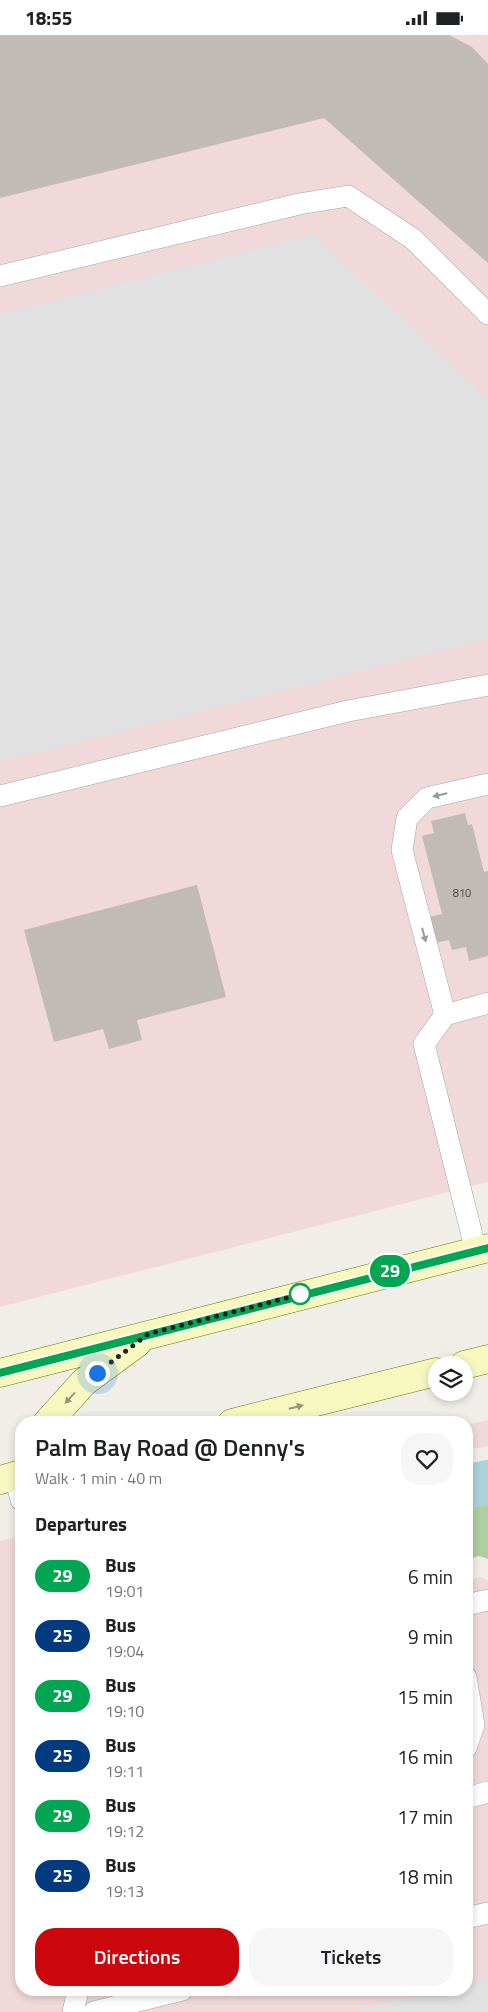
<!DOCTYPE html>
<html lang="en">
<head>
<meta charset="utf-8">
<style>
  body { margin:0; font-family:"Titillium Web",sans-serif; background:#f6f6f6; color:#202124; height:100vh; display:flex; flex-direction:column; font-size:19px; white-space:nowrap }
  * { box-sizing:border-box; margin:0 }
  p { font-size:16px; color:#757577 }
  .icon { flex:none; width:28px; height:28px; fill:none; stroke:currentColor; stroke-width:2; stroke-linecap:round; stroke-linejoin:round }
  .map { position:relative; flex:1; overflow:hidden }
  .details { position:absolute; left:15px; top:1381px; width:458px; height:580px; display:flex; flex-direction:column; background:#fff; border-radius:20px; box-shadow:0 2px 8px #0003 }
  .details>* { flex:none }
  .badge { padding:0 10px; border-radius:16px; font-size:18px; line-height:32px }
  .fabs { position:absolute; left:428px; top:1321px; display:grid; gap:10px }
  .fabs a { display:grid; place-items:center; width:45px; height:45px; border-radius:50%; background:#fff; box-shadow:0 2px 8px #0003; font-size:25px }
  .you { position:absolute; width:25px; height:25px; margin:-12px; border:4px solid #fff; border-radius:50%; background:#1a73e8; box-shadow:0 0 0 8px #1a73e833 }
  .map>.badge { position:absolute; translate:-50% -50%; box-shadow:0 0 0 2px #fff }
  h2 { padding:0 20px; font-size:19px; line-height:45px }
  .round { display:grid; place-items:center; flex:none; width:52px; height:52px; border-radius:20px; background:#f6f6f6 }
  .summary { display:flex; align-items:center; justify-content:space-between; height:85px; padding:0 20px }
  h1 { font-size:24px; font-weight:600; line-height:38px }
  .action { display:flex; gap:10px; margin-top:auto; padding:10px 20px }
  .action a { flex:1; height:58px; border-radius:20px; background:#cb070d; color:#fff; font-size:20px; font-weight:600; line-height:58px; text-align:center }
  .action a+a { background:#f6f6f6; color:#202124 }
  ul { padding:0; list-style:none }
  li { display:flex; align-items:center; gap:15px; height:60px; padding:0 20px }
  li div { flex:1 }
  li b { display:block; font-size:19px }
  li em { font-style:normal }
  li .badge { min-width:55px; font-weight:700; text-align:center }
  .status { display:flex; justify-content:space-between; align-items:center; height:35px; padding:0 25px; background:#fff; direction:ltr }
  .status svg { height:14px; fill:currentColor }
  .map>svg:first-child { display:block }
  .commercial { fill:#f1d9d9 }
  .forest { fill:#aecf9f }
  .parking { fill:#e1e1e1 }
  .lines { fill:none; stroke-linecap:round; stroke-linejoin:round }
  .canal { stroke:#abd3dd; stroke-width:44 }
  .building { fill:#c2bab5 }
  .lane-casing { stroke:#a5a5a5; stroke-width:22 }
  .secondary-casing { stroke:#6e7709; stroke-width:29 }
  .lane { stroke:#fff; stroke-width:21 }
  .secondary { stroke:#f7f8c0; stroke-width:28 }
  .oneway { fill:#9b9b9b }
  .oneway2 { fill:#979778 }
  .line-casing { stroke:#fff; stroke-width:11 }
  .line { stroke:#00a651; stroke-width:8 }
  .walk { stroke:#212121; stroke-width:5; stroke-dasharray:0 9 }
  .stop-dot { fill:#fff; stroke:#00a651; stroke-width:2.5 }
  .labels { text-anchor:middle; stroke-width:4; stroke-linejoin:round; paint-order:stroke }
  .number-label { font-size:11px; fill:#494746 }
</style>
</head>
<body>
<div class="status"><b>18:55</b><svg viewBox="0 0 49 12"><path d="M0 12V9h3v3zM5 12V6h3v6zM10 12V3h3v9zM15 12V0h3v12zM26 1h20v11H26zM47 4h2v5h-2z"/></svg></div>
<div class="map">
<svg width="488" height="1977" viewBox="0 0 488 1977">
  <rect width="100%" height="100%" fill="#f1eee8"/>
  <path class="commercial" d="M0,0H488V1147L0,1272Z
    M488,1385V1411L466,1415V1390Z
    M21,1501V1955H466V1546L480,1542L488,1545V1977H0V1506Z"/>
  <path class="forest" d="M488,1432V1524L479,1521L466,1525V1436Z"/>
  <path class="parking" d="M314,199L488,365V604L0,727V279Z
    M488,1942V1977H353L438,1955H466V1948Z"/>
  <g class="lines">
    <path class="canal" d="M466,1452L488,1447"/>
  </g>
  <path class="building" d="M0,0H449L472,12L488,29V228L324,83L0,163Z
    M465,778L468,790L472,789L484,837L488,836V921L469,926L466,912L452,915L449,905L435,908L429,882L442,879L422,801L434,798L431,786Z
    M197,850L226,962L137,985L142,1005L109,1014L103,994L54,1007L24,895Z"/>
  <g class="lines">
    <g class="lane-casing">
      <path id="lane" d="M0,241L299,169L348,161L413,204L488,279
        M0,761L348,676L488,650
        M445,980L402,815L407,783L427,763L488,749
        M476,1216L424,1009L445,980L488,968
        M15,1441L21,1465
        M466,1570L488,1565
        M466,1642L474,1690L466,1713
        M466,1763L488,1757
        M466,1883L488,1878
        M73,1977L78,1955
        M94,1977L182,1955"/>
    </g>
    <g class="secondary-casing">
      <path id="secondary" d="M464,1330L488,1324
        M0,1338L488,1213
        M47,1388L84,1347L137,1308
        M232,1388L436,1337
        M0,1445L21,1439"/>
    </g>
    <use href="#lane" class="lane"/>
    <use href="#secondary" class="secondary"/>
  </g>
  <defs><path id="oneway-solid" d="M-6-.8H1V-3.2L6.5 0L1 3.2V.8H-6Z" transform="scale(1.25)"/></defs>
  <g class="oneway">
    <use href="#oneway-solid" transform="translate(440 760) rotate(167)"/>
    <use href="#oneway-solid" transform="translate(424 900) rotate(75)"/>
  </g>
  <g class="oneway2">
    <use href="#oneway-solid" transform="translate(70 1363) rotate(132)"/>
    <use href="#oneway-solid" transform="translate(296 1372) rotate(-14)"/>
  </g>
  <g class="lines">
    <g class="line-casing">
      <path id="line" d="M0,1338L488,1213"/>
    </g>
    <use href="#line" class="line"/>
    <path class="walk" d="M97,1338L148,1299L302,1259H300"/>
  </g>
  <circle class="stop-dot" cx="300" cy="1259" r="10"/>
  <g class="labels">
    <g class="number-label">
      <text x="462" y="862">810</text>
    </g>
  </g>
</svg>
<div class="fabs">
<a><svg class="icon" aria-label="layers" viewBox="0 0 24 24"><path d="M12 4l9 5-9 5-9-5zM3 14l9 5 9-5"/></svg></a>
</div>
<div class="you" style="left:97px;top:1338px"></div>
<b class="badge" style="left:390px;top:1236px;background:#00a651;color:#fff">29</b>
<section class="details">
<div class="summary"><div><h1>Palm Bay Road @ Denny's</h1><p>Walk · 1 min · 40 m</p></div><a class="round"><svg class="icon" aria-label="heart" viewBox="0 0 24 24"><path d="M12 20l-8-8c-3-5 5-10 8-4 3-6 11-1 8 4z"/></svg></a></div>
<h2>Departures</h2>
<ul>
<li><span class="badge" style="background:#00a651;color:#fff">29</span><div><b>Bus</b><p>19:01</p></div><em>6 min</em></li>
<li><span class="badge" style="background:#003b80;color:#fff">25</span><div><b>Bus</b><p>19:04</p></div><em>9 min</em></li>
<li><span class="badge" style="background:#00a651;color:#fff">29</span><div><b>Bus</b><p>19:10</p></div><em>15 min</em></li>
<li><span class="badge" style="background:#003b80;color:#fff">25</span><div><b>Bus</b><p>19:11</p></div><em>16 min</em></li>
<li><span class="badge" style="background:#00a651;color:#fff">29</span><div><b>Bus</b><p>19:12</p></div><em>17 min</em></li>
<li><span class="badge" style="background:#003b80;color:#fff">25</span><div><b>Bus</b><p>19:13</p></div><em>18 min</em></li>
</ul>
<div class="action"><a>Directions</a><a>Tickets</a></div>
</section>
</div>
</body>
</html>
